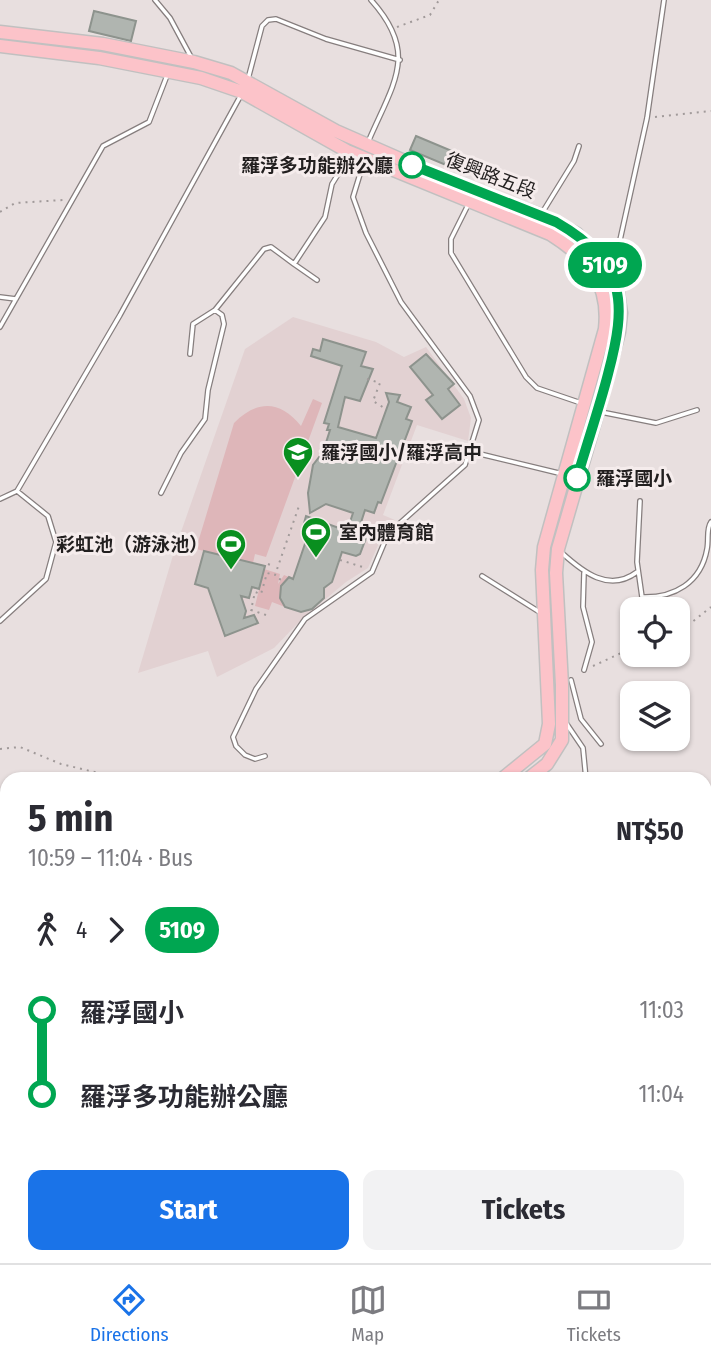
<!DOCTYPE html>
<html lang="en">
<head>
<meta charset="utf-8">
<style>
  body { margin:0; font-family:"Fira Sans Condensed","Noto Sans TC",sans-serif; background:#f2f2f3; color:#2b2b33; height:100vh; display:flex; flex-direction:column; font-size:26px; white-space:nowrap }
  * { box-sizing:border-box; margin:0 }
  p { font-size:23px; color:#7c7c81 }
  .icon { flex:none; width:38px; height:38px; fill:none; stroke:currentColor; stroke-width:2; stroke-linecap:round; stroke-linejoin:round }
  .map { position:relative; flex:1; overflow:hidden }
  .details { position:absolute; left:0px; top:772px; width:712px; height:492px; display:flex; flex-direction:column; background:#fff; border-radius:21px 21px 0 0; box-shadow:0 2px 5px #0004 }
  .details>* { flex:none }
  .badge { padding:0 14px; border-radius:23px; font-size:24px; line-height:46px }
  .tools { position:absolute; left:620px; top:597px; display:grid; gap:14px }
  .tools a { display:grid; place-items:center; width:70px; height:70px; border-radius:14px; background:#fff; box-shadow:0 2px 5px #0004; font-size:35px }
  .map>.badge { position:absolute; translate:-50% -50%; box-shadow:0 0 0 4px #fff }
  .legs { display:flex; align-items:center; gap:10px; height:77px; padding:0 28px; font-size:23px }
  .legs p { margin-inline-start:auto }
  .headline { display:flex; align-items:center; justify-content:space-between; height:119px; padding:0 28px }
  h1 { font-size:38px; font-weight:700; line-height:52px }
  .primary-button { display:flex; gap:14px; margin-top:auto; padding:14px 28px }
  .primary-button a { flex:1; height:80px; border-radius:14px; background:#1a73e8; color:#fff; font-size:28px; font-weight:700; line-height:80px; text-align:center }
  .primary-button a+a { background:#f2f2f3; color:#2b2b33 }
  ul { padding:0 28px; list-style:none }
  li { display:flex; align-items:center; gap:24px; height:84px; font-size:26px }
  li i { display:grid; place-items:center; width:10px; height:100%; margin:0 9px; background:currentColor }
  li i::after { content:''; width:18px; height:18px; margin:-9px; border:5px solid; border-radius:50%; background:#fff }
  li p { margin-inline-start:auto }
  li:first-child i { background:linear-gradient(#0000 50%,currentColor 0) }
  li:last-child i { background:linear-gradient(currentColor 50%,#0000 0) }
  .tab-bar { display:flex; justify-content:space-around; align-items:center; height:98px; border-top:2px solid #e1e1e2; background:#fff; font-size:19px; color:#7c7c81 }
  .tab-bar a { display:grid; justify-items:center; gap:4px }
  .tab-bar .current { color:#1a73e8 }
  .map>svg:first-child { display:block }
  .built { fill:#e2d1d2 }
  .green { fill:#deb6b9 }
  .water { fill:#af8184; stroke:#856466; stroke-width:2 }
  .building { fill:#b0b5b0; stroke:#8d938d; stroke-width:2 }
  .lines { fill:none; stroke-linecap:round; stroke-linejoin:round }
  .lane-casing { stroke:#867e7e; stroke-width:6 }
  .primary-casing { stroke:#c1c0c0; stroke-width:15 }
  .path { stroke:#a19a9a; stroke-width:2; stroke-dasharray:2 5; stroke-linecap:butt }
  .lane { stroke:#fff; stroke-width:3.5 }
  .primary { stroke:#fcc3c9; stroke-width:12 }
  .line-1-casing { stroke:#fff; stroke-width:16 }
  .line-1 { stroke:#00a651; stroke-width:10 }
  .stop-1-dot { fill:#fff; stroke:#00a651; stroke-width:3.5 }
  .labels { text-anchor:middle; stroke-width:6; stroke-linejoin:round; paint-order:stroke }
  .stop-label { font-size:19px; font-weight:bold; fill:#221f1f; stroke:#f5ecec; text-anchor:end }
  .street-label { font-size:19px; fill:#221f1f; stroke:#f5ecec }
  .poi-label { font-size:19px; font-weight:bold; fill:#221f1f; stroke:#f5ecec; text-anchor:start }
</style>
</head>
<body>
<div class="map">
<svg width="711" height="1263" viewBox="0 0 711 1263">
  <rect width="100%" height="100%" fill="#e8dfdf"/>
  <path class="built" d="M293,317L376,342L404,357L426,347L464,399L471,418L468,441L417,425L383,515L395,520L379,543L368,568L346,582L303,618L274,648L217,677L208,651L138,673L174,552L245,349Z"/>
  <path class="green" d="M313,399L322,403L266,557L255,554L253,563L196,549L234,423C257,400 280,400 301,426Z
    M264,569L280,574L278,584L284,575L289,577L280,598L284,600L285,607L272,602L269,610L255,606Z
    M711,955V1177L705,1174V957Z
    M0,1118L7,1119V1256H336L337,1263H0Z"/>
  <path class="water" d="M0,936H7V1055L0,1054Z
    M705,1202L711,1204V1263H547L533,1257L705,1256Z"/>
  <path class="building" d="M94,11L136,21L131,41L89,31Z
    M416,136L471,159L465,173L410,150Z
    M323,339L366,352L361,366L373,369L360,401L345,397L338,427L376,438L389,402L386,393L400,395L397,402L411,407L406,419L412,421L381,503L378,502L374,513L365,510L357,535L366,538L360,554L356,556L342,552L332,582L324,588V598L312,609L301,612L285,607L280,598L281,586L289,577L293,579L310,529L303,527L306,516L347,531L353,513L326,504L310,513L308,493L313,465L323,452L330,430H327L329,424L324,423L342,366L311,356L313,349L320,351Z
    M426,354L454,384L448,389L460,405L442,419L426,400L433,395L410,367Z
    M204,551L265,566L259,589L252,587L249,598L241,596L246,611L244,618L254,615L258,623L225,636L208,588L195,584Z"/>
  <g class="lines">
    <g class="lane-casing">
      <path id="lane" d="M155,0L170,18L191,57
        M248,79L262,26L268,20L276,19L326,39L400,60
        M369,140C394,82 419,53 371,0
        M469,203L451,239V253L526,377L537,388L581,403
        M542,213L574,161L579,146
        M606,262L618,249L647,118L664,0
        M294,264L317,280
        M0,297L16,299
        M0,327L103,146L149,122L168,73
        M190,354L193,324L215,310L264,249L271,247L294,264L325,217L332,184L350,155
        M601,412L656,423L697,410
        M472,452L575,477
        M161,493L181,453L205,419L208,390L224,324L222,315L215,310
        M0,499L17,491L120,315L241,95
        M640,501L637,562L642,597C674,598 701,583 707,549C709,539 706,529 711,522
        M562,553C583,572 609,593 637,572
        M584,573L583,607L592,642L584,670
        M482,576L541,613
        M0,621L46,579L56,542L48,516L17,491
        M571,680L581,719L601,744
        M566,723L583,748L586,779
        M265,756L255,759L245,755L236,746L233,737L256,689L305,619L372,572L385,541L399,524L465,465L479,420L470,396L401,302L366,233L353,197L364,161
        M441,1263L447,1256"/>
    </g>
    <g class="primary-casing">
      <path id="primary" d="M0,32L103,44L194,62L231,73L336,131L473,191L541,215L577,234L604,264L618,293L621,313L619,332L598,411L558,549L556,573L562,685V740L547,764L528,779
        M0,46L99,58L201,78L242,92L347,151L550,234C588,258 610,282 605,329L544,547L542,570L549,724L545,744L502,779
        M361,1263V1256"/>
    </g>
    <path class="path" d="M397,27L430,15L439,0
      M655,117L711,111
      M0,212L15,203L63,200
      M367,379L380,383L373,401L386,409
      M340,560L366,568
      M268,564L273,566
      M279,579L283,580
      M266,615L251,610L255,592L261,594L267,573L275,575L299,506
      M677,634L711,607
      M593,666L632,648
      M0,749L20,747L61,764L124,779
      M705,1159L711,1161"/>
    <use href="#lane" class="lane"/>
    <use href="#primary" class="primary"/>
  </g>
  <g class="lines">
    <g class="line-1-casing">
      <path id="line-1" d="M412,165L556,222C627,263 627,303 608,374C599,409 587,443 577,478"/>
    </g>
    <use href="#line-1" class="line-1"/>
  </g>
  <defs>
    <g id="school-pin" transform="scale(1.575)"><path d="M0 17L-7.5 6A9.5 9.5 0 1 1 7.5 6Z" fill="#098f1f" stroke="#f5ecec"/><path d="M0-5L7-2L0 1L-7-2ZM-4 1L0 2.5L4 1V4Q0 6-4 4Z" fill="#fff"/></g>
    <g id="stadium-pin" transform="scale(1.575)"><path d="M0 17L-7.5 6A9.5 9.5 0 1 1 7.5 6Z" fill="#098f1f" stroke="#f5ecec"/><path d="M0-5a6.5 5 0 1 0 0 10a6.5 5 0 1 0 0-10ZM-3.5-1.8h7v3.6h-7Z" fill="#fff"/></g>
  </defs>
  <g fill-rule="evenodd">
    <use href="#school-pin" x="298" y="452"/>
    <use href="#stadium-pin" x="316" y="532"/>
    <use href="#stadium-pin" x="231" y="544"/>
  </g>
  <g class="stop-1-dot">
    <circle cx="412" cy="165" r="12"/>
    <circle cx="577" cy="478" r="12"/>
  </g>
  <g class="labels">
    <g class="stop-label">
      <text x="393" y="172">羅浮多功能辦公廳</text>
      <text x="596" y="485" text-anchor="start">羅浮國小</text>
    </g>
    <g class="street-label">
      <text transform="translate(491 175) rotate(21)" y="7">復興路五段</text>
    </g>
    <g class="poi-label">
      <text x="321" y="459">羅浮國小/羅浮高中</text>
      <text x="339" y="539">室內體育館</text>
      <text x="208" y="551" text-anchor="end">彩虹池（游泳池）</text>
    </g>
  </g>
</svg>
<div class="tools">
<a><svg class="icon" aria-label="locate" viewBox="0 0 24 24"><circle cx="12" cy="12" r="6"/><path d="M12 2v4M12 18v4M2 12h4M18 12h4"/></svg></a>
<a><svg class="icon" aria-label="layers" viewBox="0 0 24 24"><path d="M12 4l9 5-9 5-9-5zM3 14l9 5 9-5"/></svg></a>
</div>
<b class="badge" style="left:605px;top:265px;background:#00a651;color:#fff">5109</b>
<section class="details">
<div class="headline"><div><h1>5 min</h1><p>10:59 – 11:04 · Bus</p></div><b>NT$50</b></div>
<div class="legs"><svg class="icon" aria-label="walk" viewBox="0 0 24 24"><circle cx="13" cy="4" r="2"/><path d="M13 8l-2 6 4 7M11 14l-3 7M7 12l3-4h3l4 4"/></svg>4<svg class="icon" aria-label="forward" viewBox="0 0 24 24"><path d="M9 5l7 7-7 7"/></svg><b class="badge" style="background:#00a651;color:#fff">5109</b></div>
<ul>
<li><i style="color:#00a651"></i><b>羅浮國小</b><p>11:03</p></li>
<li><i style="color:#00a651"></i><b>羅浮多功能辦公廳</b><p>11:04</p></li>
</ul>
<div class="primary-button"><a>Start</a><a>Tickets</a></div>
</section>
</div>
<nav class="tab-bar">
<a class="current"><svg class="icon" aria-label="directions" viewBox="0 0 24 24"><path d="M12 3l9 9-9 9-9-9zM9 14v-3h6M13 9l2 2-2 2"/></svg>Directions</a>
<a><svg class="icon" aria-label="map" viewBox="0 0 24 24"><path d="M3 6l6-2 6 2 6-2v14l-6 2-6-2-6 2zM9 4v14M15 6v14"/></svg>Map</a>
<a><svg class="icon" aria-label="tickets" viewBox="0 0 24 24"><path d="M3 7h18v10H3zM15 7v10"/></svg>Tickets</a>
</nav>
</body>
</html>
